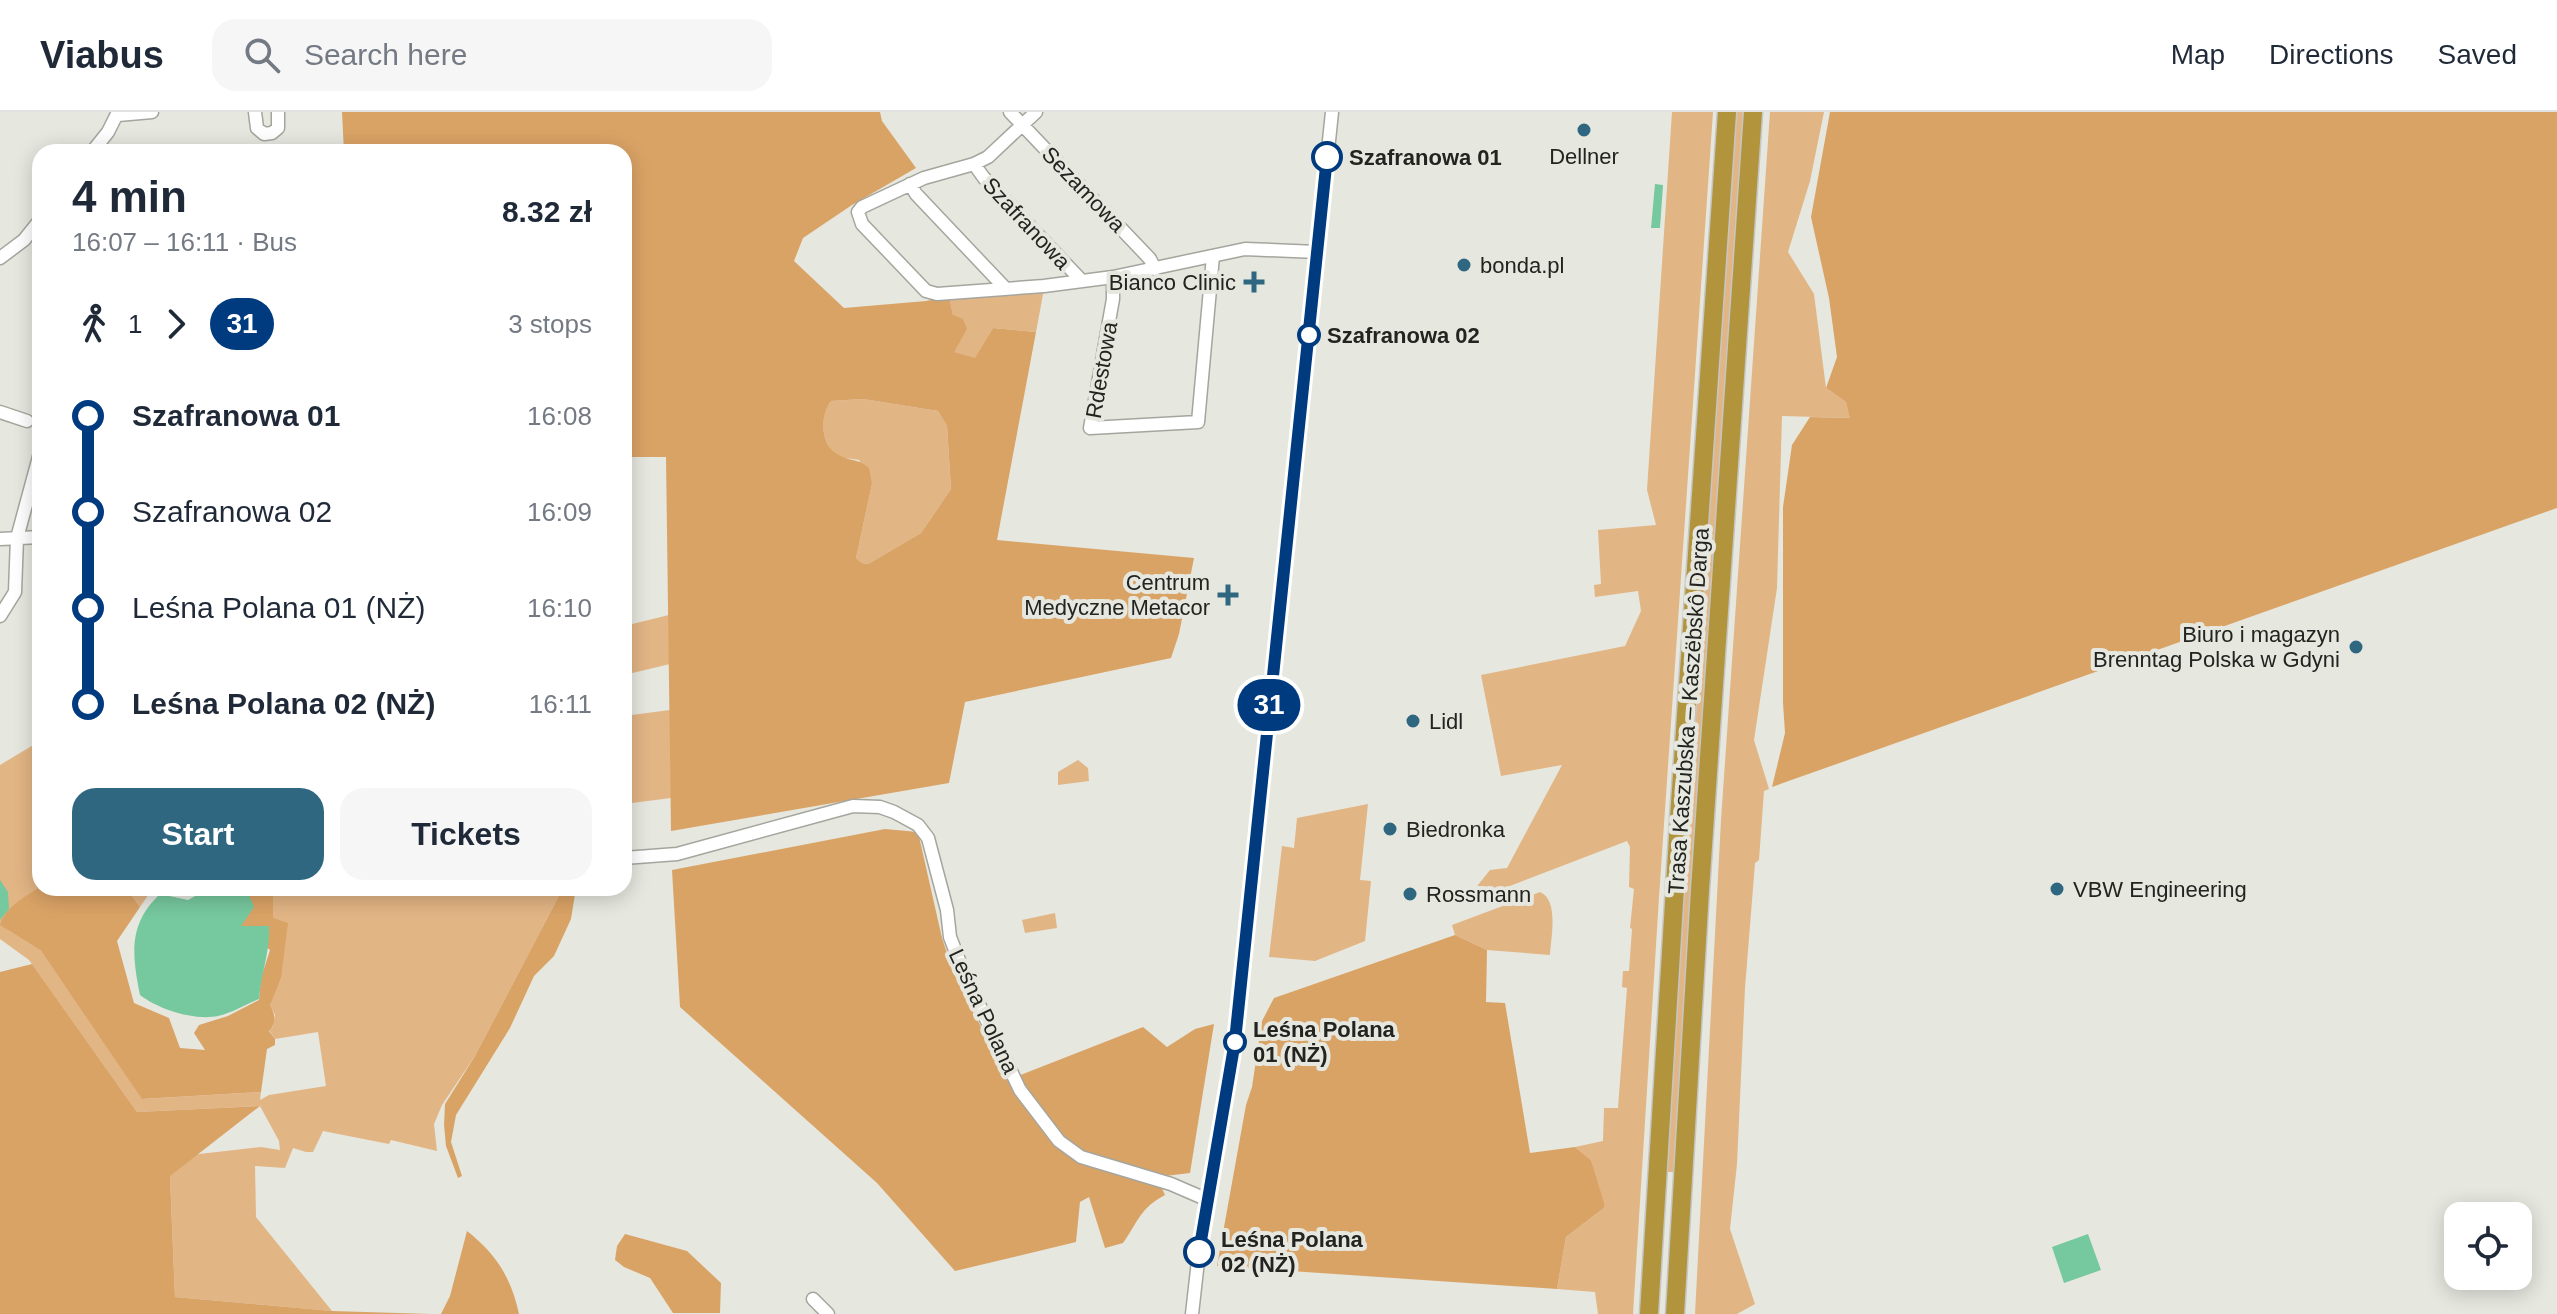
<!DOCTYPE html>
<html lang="en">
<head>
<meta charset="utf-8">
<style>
  body { margin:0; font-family:Helvetica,sans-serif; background:#f6f6f7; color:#1f2937; height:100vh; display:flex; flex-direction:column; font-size:30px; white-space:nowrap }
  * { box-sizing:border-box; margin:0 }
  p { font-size:26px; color:#747a83 }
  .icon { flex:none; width:44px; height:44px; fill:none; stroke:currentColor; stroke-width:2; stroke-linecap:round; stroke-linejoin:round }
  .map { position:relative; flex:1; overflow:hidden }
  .details { position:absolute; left:32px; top:32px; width:600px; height:752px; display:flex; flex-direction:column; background:#fff; border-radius:24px; box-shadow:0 4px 20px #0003 }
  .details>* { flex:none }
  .badge { padding:0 16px; border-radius:26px; font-size:28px; line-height:52px }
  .buttons { position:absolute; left:2444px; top:1090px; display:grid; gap:16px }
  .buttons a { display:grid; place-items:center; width:88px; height:88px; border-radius:16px; background:#fff; box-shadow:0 4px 20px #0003; font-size:40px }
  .map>.badge { position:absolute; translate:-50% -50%; box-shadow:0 0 0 4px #fff }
  .legs { display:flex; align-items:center; gap:12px; height:88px; padding:0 40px; font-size:26px }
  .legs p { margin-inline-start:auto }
  .headline { display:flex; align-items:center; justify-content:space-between; height:136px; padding:0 40px }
  h1 { font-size:44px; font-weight:800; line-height:60px }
  .primary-button { display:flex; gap:16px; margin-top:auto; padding:16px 40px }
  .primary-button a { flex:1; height:92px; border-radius:24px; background:#2f6781; color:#fff; font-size:32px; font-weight:800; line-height:92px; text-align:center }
  .primary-button a+a { background:#f6f6f7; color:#1f2937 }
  ul { padding:0 40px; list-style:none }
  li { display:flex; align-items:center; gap:28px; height:96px; font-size:30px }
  li i { display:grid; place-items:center; width:12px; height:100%; margin:0 10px; background:currentColor }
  li i::after { content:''; width:20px; height:20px; margin:-10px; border:6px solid; border-radius:50%; background:#fff }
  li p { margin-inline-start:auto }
  li:first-child i { background:linear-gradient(#0000 50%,currentColor 0) }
  li:last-child i { background:linear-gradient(currentColor 50%,#0000 0) }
  header { display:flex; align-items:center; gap:48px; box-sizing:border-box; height:112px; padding:0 40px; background:#fff; border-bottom:2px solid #e0e1e3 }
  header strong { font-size:38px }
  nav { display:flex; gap:44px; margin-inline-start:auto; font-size:28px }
  .search { width:560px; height:72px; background:#f6f6f7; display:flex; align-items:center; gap:20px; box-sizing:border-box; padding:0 28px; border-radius:24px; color:#747a83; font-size:30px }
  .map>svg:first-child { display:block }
  .green { fill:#e2b585 }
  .forest { fill:#daa366; fill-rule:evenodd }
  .water { fill:#76c89e }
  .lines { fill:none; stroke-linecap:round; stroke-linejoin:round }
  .minor-casing { stroke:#a4a69e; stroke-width:15 }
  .highway-casing { stroke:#c6c6c5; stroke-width:21 }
  .minor { stroke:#fff; stroke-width:12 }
  .highway { stroke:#b1943c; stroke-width:18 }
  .line-1-casing { stroke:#fff; stroke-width:18 }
  .line-1 { stroke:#003b80; stroke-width:12 }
  .poi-dot { fill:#2f6781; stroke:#e6e7df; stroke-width:3 }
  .stop-1-dot { fill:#fff; stroke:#003b80; stroke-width:4 }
  .labels { text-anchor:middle; stroke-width:8; stroke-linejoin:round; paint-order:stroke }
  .poi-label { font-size:22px; fill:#232320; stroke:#e6e7df; text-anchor:start }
  .stop-label { font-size:22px; font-weight:bold; fill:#232320; stroke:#e6e7df; text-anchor:start }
  .street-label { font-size:22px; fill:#232320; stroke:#e6e7df }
</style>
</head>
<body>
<header>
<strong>Viabus</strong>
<div class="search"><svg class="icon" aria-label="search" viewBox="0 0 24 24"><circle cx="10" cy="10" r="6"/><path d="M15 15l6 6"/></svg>Search here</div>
<nav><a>Map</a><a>Directions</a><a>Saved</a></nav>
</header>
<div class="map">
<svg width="2557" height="1202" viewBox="0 0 2557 1202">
  <rect width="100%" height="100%" fill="#e6e7df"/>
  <path class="green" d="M1672,0H1713L1659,785L1633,1202H1598L1595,1180L1557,1177L1566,1125L1604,1096L1591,1048L1575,1035L1603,1029L1604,996H1618L1627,876L1622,875L1623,859H1629L1632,817L1630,816L1634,777L1629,775L1630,735L1627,729L1476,787L1474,778L1490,758L1507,756L1562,653L1501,664L1481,563L1625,534L1641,499L1638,479L1595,485L1594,473L1601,472L1598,418L1656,413L1647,378Z
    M1737,0H1743L1692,755L1674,1060H1667L1682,798Z
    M1770,0H1824L1810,69L1788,140L1814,182L1826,276L1846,290L1851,306L1782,304L1777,476L1754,628L1769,677L1764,679L1759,748L1755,751L1745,876L1737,1052L1730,1117L1755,1192L1737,1202H1695L1721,708Z
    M1044,177L1036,220L993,216L975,247L953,240V203L949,184Z
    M863,287L938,299L947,314L951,377L921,421L868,452L862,451L856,446L872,372L859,348C853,347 843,346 839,344C820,332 819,304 831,289Z
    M669,503L670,552L624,563V514Z
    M670,598L671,686L624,692V604Z
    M40,629V776L8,818L41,839L143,987L261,980L260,988L269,983L326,974L318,920L275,927L269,918L273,914L275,903L270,893L272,884L281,866L273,806V776H563L475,944L442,993L434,1012L437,1039L391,1028L389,1032L323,1019L313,1040H306L293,1036L285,1056L255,1054L256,1105L332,1199L175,1185L170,1064L182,1044L261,1035L280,1038L279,1029L260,994L137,1000L29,848L0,827V653Z
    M1078,648L1088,656L1089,669L1058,673V660Z
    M1368,692L1360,768L1371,769L1365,829L1315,849L1269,845L1282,734L1294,736L1297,706Z
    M126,776H153L140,795Z
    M1540,780C1559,788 1551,825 1550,843L1487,838L1455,823L1452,813Z
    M1055,801L1057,816L1025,821L1022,808Z"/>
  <path class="forest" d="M342,0H880L882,9L916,56L852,93L803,126L794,149L844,196L926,189L949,184L953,203L963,207L967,217L954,240L975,246L993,216L1036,220L997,428L1194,446L1179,522L1171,546L965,590L949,671L671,719L666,345H624V40H344ZM863,287L938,299L947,314L951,377L921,421L868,452L862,451L856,446L872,372L869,356C857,346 853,350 841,344C820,335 819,305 831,289Z
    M1830,0H2557V396L1772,675L1785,621L1783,591V395L1792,333L1810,305L1850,306L1846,290L1826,276L1837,245L1829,186L1811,105Z
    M885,717L918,720L942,826L954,862L1008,968L1143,915L1167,935L1195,917L1214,912L1190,1061L1157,1065L1165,1083C1140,1096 1138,1110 1123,1131L1105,1136L1089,1085L1080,1090L1076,1130L955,1159L877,1071L680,895L672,758Z
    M40,775L126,776L140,795L117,829L134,891L169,906L180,936L205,938L194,921L199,913L228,904L259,888L261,866L270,838L240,814L230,784L223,776H273V806L288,811L281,866L270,893C275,902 277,911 269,919L275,927V933L267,937L261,980L142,987L41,839L0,813C5,795 25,785 40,775Z
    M563,776H576L571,807L554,844L534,864L510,916L456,1003L451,1030L462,1064L458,1066L446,1034L444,1013L445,992L475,944Z
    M1455,823L1487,838L1486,890L1505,891L1530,1041L1575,1035L1591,1048L1604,1091V1096L1566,1125L1557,1177L1217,1154L1246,993L1252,975L1262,909L1274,886Z
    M32,852L137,1000L260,994L170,1064L175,1185L332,1199L431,1202H0V860Z
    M467,1119C496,1142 511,1165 519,1202H441L450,1184Z
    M625,1122L687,1139L721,1171L720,1201H673L650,1166L624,1155L615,1148L617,1134Z"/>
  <path class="water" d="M1655,72L1663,73L1660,116H1651Z
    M0,768L8,780L9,797L0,808Z
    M210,776H223L230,784L248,781L254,795L241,814H269C270,841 261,861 259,887C246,892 232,901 218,904C194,909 158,897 140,883C132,843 128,812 160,782L188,788Z
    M2088,1122L2101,1158L2064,1171L2052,1135Z"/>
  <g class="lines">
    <g class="minor-casing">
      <path id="minor" d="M255,0L257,16L264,22L272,21L278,16V0
        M1010,0L1150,147L1155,157
        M1036,0L988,45L974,52L924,66L862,95L858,100L862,112L926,179L937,182L1044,174L1113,165L1245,137L1317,140
        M118,3L152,0
        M92,40L108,20L118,0
        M974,52L984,66L1081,168
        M910,72L916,82L1006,177
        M0,146L24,128L40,108
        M1113,165V187L1090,316L1198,310L1213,144
        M0,300L27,309
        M0,427L40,425
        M0,504L15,480L17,426L40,341
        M624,746L677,742L853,694L880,695L894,700L918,713L928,726L947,798L950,825L964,861L1020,978L1059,1029L1081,1045L1171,1072L1208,1088
        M813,1187L828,1202
        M1192,1202L1199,1140L1235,929L1332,0"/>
    </g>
    <g class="highway-casing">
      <path id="highway" d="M1649,1202L1680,692L1727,0
        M1675,1202L1700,778L1753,0"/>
    </g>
    <use href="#minor" class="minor"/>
    <use href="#highway" class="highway"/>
  </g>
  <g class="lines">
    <g class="line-1-casing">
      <path id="line-1" d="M1199,1140L1235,929L1327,45"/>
    </g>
    <use href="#line-1" class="line-1"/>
  </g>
  <g class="poi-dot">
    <circle cx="1584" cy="18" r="8"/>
    <circle cx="1464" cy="153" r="8"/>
    <path d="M1250 158h8v8h8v8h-8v8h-8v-8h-8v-8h8z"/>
    <path d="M1224 471h8v8h8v8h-8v8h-8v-8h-8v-8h8z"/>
    <circle cx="2356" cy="535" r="8"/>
    <circle cx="1413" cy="609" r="8"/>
    <circle cx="1390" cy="717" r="8"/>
    <circle cx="2057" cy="777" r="8"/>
    <circle cx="1410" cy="782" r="8"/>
  </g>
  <g class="stop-1-dot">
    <circle cx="1327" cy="45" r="14"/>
    <circle cx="1309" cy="223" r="10"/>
    <circle cx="1235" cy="930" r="10"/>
    <circle cx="1199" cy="1140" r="14"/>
  </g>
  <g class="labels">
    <g class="poi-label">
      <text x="1584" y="52" text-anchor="middle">Dellner</text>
      <text x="1480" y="161">bonda.pl</text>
      <text x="1236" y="178" text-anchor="end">Bianco Clinic</text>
      <text x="1210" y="478" text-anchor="end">Centrum<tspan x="1210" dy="25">Medyczne Metacor</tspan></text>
      <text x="2340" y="530" text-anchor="end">Biuro i magazyn<tspan x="2340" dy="25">Brenntag Polska w Gdyni</tspan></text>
      <text x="1429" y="617">Lidl</text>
      <text x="1406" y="725">Biedronka</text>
      <text x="2073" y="785">VBW Engineering</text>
      <text x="1426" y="790">Rossmann</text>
    </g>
    <g class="stop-label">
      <text x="1349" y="53">Szafranowa 01</text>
      <text x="1327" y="231">Szafranowa 02</text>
      <text x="1253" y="925">Leśna Polana<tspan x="1253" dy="25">01 (NŻ)</tspan></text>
      <text x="1221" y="1135">Leśna Polana<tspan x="1221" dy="25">02 (NŻ)</tspan></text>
    </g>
    <g class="street-label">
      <text transform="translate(1084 77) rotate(46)" y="8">Sezamowa</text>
      <text transform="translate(1027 111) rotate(47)" y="8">Szafranowa</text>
      <text transform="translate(1101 258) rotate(-80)" y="8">Rdestowa</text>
      <text transform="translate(1688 599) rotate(-86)" y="8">Trasa Kaszubska – Kaszëbskô Darga</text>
      <text transform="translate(984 899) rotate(65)" y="8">Leśna Polana</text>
    </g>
  </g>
</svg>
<div class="buttons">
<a><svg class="icon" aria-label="locate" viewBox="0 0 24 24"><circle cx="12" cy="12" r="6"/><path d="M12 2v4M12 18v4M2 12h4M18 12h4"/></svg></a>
</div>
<b class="badge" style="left:1269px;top:593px;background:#003b80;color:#fff">31</b>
<section class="details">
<div class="headline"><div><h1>4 min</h1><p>16:07 – 16:11 · Bus</p></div><b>8.32 zł</b></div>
<div class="legs"><svg class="icon" aria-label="walk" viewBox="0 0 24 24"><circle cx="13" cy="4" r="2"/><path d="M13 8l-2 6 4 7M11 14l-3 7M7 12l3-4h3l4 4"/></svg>1<svg class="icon" aria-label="forward" viewBox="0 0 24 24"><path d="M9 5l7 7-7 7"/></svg><b class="badge" style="background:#003b80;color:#fff">31</b><p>3 stops</p></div>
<ul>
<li><i style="color:#003b80"></i><b>Szafranowa 01</b><p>16:08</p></li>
<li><i style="color:#003b80"></i><span>Szafranowa 02</span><p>16:09</p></li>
<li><i style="color:#003b80"></i><span>Leśna Polana 01 (NŻ)</span><p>16:10</p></li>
<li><i style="color:#003b80"></i><b>Leśna Polana 02 (NŻ)</b><p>16:11</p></li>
</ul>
<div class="primary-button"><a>Start</a><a>Tickets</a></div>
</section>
</div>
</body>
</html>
